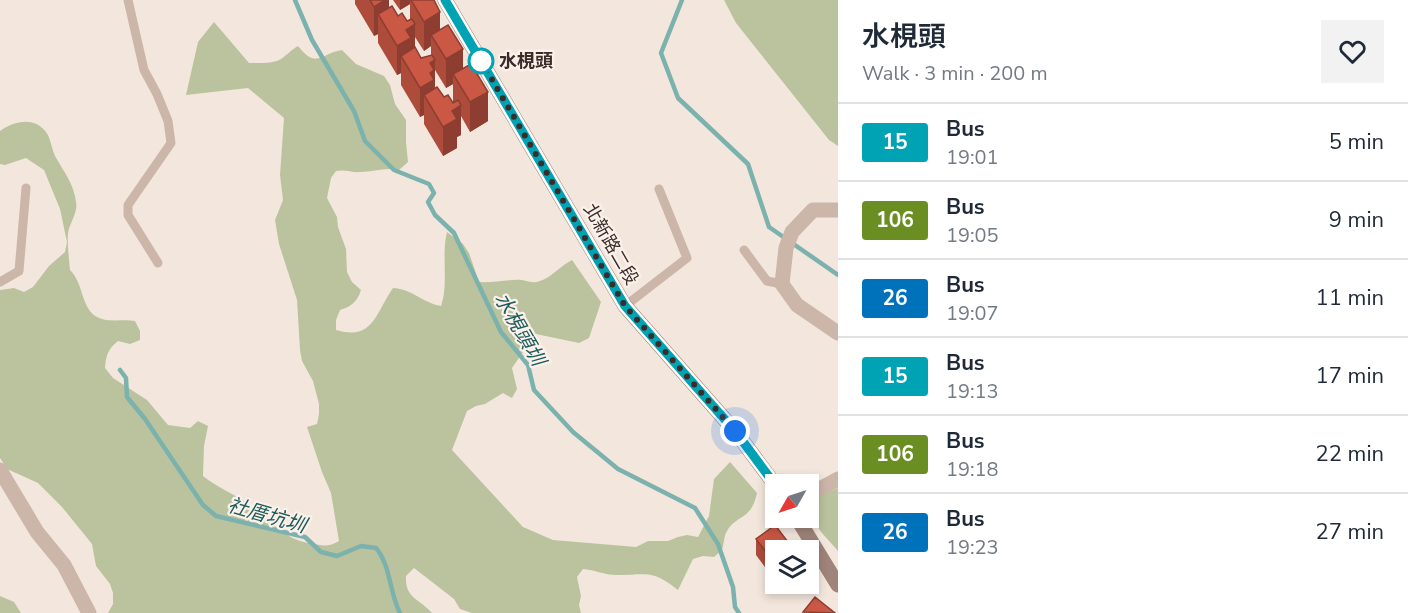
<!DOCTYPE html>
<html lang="en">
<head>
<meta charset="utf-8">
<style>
  body { margin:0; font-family:"Nunito Sans","Noto Sans TC",sans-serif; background:#f2f2f3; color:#1f2937; height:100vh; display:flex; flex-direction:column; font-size:22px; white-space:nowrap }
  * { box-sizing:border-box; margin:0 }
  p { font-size:20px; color:#747a83 }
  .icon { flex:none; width:33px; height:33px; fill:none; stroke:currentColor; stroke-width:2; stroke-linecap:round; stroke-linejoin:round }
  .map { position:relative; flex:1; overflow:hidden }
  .panel { display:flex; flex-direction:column; background:#fff; width:570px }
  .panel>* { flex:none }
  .badge { padding:0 12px; border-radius:4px; font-size:21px; line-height:39px }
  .needle { width:39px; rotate:231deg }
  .fabs { position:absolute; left:765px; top:474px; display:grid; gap:12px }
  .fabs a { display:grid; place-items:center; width:54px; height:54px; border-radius:0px; background:#fff; box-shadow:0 3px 9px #0003; font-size:30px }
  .you { position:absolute; width:30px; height:30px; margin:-15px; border:4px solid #fff; border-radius:50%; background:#1a73e8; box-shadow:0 0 0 9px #1a73e833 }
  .map>.badge { position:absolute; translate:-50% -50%; box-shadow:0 0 0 3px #fff }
  .round { display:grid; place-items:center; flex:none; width:63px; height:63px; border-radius:0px; background:#f2f2f3 }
  .summary { display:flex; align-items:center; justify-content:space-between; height:102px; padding:0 24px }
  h1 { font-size:28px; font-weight:600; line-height:45px }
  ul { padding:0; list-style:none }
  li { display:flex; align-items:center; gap:18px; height:78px; padding:0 24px; border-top:2px solid #e0e1e3 }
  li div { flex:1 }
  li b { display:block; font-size:22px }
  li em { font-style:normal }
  li .badge { min-width:66px; font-weight:700; text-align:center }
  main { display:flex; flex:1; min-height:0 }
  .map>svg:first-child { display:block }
  .green { fill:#bac39d }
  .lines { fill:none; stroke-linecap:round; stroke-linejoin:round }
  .stream { stroke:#7bb2ae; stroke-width:4.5 }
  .lane { stroke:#ccb5a9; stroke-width:9 }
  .street { stroke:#ccb5a9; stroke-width:15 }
  .secondary { stroke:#a0847a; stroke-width:15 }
  .wall { fill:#ae4c3b; fill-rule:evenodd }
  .shaded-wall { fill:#8d3e30 }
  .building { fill:#ca5845; stroke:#8d3e30; stroke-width:1.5 }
  .line-casing { stroke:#fff; stroke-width:14 }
  .line { stroke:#00a3b4; stroke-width:9 }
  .walk { stroke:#392c29; stroke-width:6; stroke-dasharray:0 10.8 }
  .stop-dot { fill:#fff; stroke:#00a3b4; stroke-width:3 }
  .labels { text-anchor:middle; stroke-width:4.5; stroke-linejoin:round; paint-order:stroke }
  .stop-label { font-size:18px; font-weight:bold; fill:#392c29; stroke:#fbf1ea; text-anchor:start }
  .street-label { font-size:18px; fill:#392c29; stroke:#fbf1ea }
  .water-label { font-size:20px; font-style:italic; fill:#1c5c5a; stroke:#fbf1ea }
</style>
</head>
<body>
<main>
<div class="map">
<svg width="838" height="613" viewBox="0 0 838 613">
  <rect width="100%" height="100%" fill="#f3e7dd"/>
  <path class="green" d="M724,0H838V146L829,140L736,23Z
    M214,22L249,63C259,63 272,64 281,59C287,55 291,50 298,46C317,70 321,53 342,50L356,64L384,76L390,85L395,104L406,120V142L408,162L399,170C385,167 374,172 360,172C352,173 346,169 336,171L331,178L327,198L337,217L338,227L346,249L347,272L352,282L361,290C357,302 352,306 340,310L336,320V330C373,341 375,314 393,288C412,289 423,303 441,306C449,284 441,256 447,232L463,244L469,253L479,282C494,283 508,279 522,280C529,281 533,284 540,281C552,277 560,266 572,260L601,302L589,338L579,343L536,334L525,338V349L512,368L517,389L512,398L503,393L485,404L476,406L467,411L452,450L523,527L553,540L636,547L648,541H668L678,537L687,535L698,537L709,516L714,479L730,462L757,493C751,521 737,514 727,531C724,535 724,544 722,550L714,557L703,556L693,559L678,590C652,569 647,575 616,575C605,575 594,570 583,569L577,577L581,596L579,605L581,613H472L460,609L454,599L414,568L406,576C405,599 419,598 432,613H108L113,604V593L110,584L96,566L92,544L62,507L38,483L7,469L0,458V290L14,288L24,292L33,287L49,266L65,252L67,242L60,209L44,170L26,158L5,165L0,164V131C15,120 37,116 48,135C51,142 52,149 55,156C64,172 74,184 76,202C78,213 70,222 68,233C67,244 69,258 70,270C85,284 80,313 102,319C112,322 125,319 135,321L140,331V340L130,344L118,341C108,349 106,355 105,368L113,378L147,400L168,425L190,428L198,421L208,426L204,446L203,476C217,487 232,493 247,503C268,517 283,539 308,543C321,545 328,548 339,541L331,493L322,472L307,427L317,424L319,414V404L313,381L302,361L300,350L297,300L279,244L275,220L283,200L280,175L284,118L248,88L186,95L198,42Z
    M838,488V551C825,535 806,522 814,498Z
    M0,596L14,602L21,613H0Z"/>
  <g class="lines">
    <path class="stream" d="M295,0L312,40L354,111L365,141L394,170L429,184L434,193L428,202L435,215L454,233L501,332L528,365L534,390L573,432L618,469L695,508L718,544L733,587L735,607L739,613
      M682,0L661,53L678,98L748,164L769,227L838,275
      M120,370L126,378L127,397L145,419L203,505L216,516L305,537L321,552L337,556L361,546L376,548C391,566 389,592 400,613"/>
    <path class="lane" d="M128,0L144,70L157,94L168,121L171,143L128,205V215L158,263
      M744,250L767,281L782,284
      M0,282L19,271L26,188
      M625,306L687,258L659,189"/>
    <path class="street" d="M838,210H813L792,232L786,248L782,284L797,305L838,333
      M0,470L37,532L64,565L89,613
      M808,495L838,479"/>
    <path class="secondary" d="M445,0L625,306L735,431L776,486
      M797,518L838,585"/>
  </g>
  <path class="wall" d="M355,0H389V7L398,16L407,21L410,20V4L400,10L393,0H434L440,29L463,69L488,121L470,132L461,116V135L457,137V148L443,156L424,124V115L420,117L401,85V73L397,75L378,43V34L374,36L355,4ZM415,37L424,51L431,46V55L421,58L415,49ZM435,70L446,88L453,84V103L444,97L435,88Z
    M756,539L776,550V582L756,555Z
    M777,584H796L784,593Z"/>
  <path class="shaded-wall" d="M384,0H389V8L378,14V34L374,36V7Z
    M400,0H410V4L400,10Z
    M440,12V41L431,35V46L424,51V22Z
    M415,24V53L401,56V73L397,75V46L406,30Z
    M463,49V78L453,74V84L446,88V59Z
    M435,60V90L424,95V115L420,117V88L430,63Z
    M488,92V121L470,132V102Z
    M461,105V135L457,137V148L443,156V127L452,111Z
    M784,584H796L784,593Z"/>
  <path class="building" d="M370,0H385L374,7Z
    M411,0H434L440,12L424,22Z
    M392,6L398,16L402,13L407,21L412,19L415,24L406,30L411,38L397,46L378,14Z
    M448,25L463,49L446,59L431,35Z
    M415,47L421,58L432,55L435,60L430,63L434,70L430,73L434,80L420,88L401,56Z
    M471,64L488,92L470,102L453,74Z
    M437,87L444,97L448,95L453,103L458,100L461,105L452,111L457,119L443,127L424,95Z
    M775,525L794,550H776V565L756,539Z
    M815,597L835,613L803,612Z"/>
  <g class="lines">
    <g class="line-casing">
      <path id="line" d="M445,0L625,306L735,431L776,486"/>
    </g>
    <use href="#line" class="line"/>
    <path class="walk" d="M481,61L625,306L735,431"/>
  </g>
  <circle class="stop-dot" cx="481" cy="61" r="12"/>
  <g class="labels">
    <g class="stop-label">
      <text x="499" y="67">水梘頭</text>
    </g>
    <g class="street-label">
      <text transform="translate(611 244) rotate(60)" y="6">北新路二段</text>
    </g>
    <g class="water-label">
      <text transform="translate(520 329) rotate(60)" y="7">水梘頭圳</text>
      <text transform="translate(267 515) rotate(16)" y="7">社厝坑圳</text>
    </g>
  </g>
</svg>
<div class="fabs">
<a><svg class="needle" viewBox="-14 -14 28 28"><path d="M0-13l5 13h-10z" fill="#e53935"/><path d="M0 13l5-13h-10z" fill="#747a83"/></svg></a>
<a><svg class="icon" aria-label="layers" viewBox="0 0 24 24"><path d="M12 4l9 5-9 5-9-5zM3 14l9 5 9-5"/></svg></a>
</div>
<div class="you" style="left:735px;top:431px"></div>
</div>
<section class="panel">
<div class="summary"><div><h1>水梘頭</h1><p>Walk · 3 min · 200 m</p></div><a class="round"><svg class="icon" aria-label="heart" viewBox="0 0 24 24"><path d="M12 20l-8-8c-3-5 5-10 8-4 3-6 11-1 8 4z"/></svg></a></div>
<ul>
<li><span class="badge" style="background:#00a3b4;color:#fff">15</span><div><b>Bus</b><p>19:01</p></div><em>5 min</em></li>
<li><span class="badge" style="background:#6b8e23;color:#fff">106</span><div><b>Bus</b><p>19:05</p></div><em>9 min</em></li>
<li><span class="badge" style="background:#0072bc;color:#fff">26</span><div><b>Bus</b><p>19:07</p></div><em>11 min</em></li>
<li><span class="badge" style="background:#00a3b4;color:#fff">15</span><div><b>Bus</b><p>19:13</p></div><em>17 min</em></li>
<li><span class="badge" style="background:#6b8e23;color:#fff">106</span><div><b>Bus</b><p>19:18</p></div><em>22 min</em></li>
<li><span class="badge" style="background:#0072bc;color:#fff">26</span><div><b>Bus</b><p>19:23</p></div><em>27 min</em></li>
</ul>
</section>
</main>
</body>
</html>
